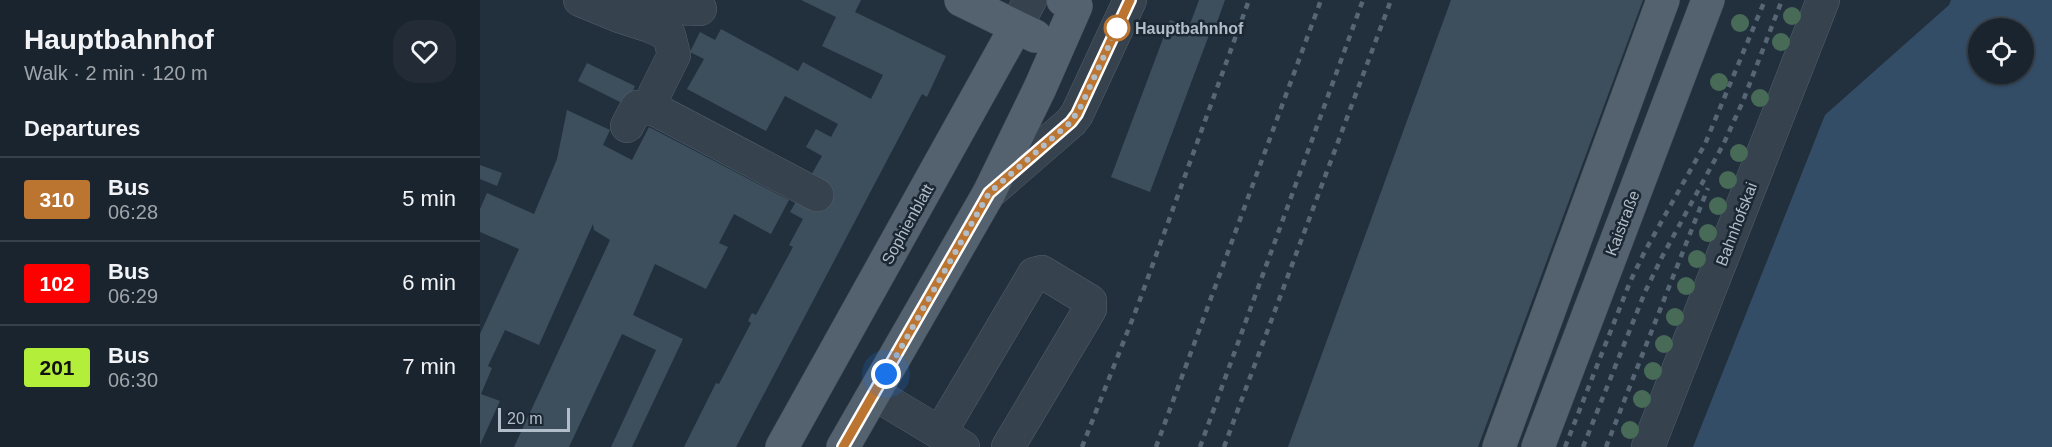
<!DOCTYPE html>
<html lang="en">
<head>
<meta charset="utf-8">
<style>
  body { margin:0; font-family:Arial,sans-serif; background:#232c36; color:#f1f3f6; height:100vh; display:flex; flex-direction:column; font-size:22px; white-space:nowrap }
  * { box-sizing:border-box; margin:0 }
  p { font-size:20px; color:#9fa4aa }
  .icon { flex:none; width:33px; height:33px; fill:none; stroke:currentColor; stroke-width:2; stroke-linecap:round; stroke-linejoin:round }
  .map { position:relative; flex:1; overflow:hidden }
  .panel { display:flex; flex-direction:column; background:#1a242e; width:480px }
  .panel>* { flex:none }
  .badge { padding:0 12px; border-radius:4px; font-size:21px; line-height:39px }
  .buttons { position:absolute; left:1488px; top:18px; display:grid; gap:12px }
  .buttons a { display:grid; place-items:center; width:66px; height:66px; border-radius:50%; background:#1a242e; box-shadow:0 2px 4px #0004,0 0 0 2px #38414a; font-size:30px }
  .scale { position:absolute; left:18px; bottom:15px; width:72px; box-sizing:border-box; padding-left:6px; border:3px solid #b1bdc9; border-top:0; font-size:16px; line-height:21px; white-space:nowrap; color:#b1bdc9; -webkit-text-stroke:4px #1b2732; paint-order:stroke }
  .you { position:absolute; width:30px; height:30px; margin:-15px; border:4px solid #fff; border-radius:50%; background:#1a73e8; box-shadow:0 0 0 9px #1a73e833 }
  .map>.badge { position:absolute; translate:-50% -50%; box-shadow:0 0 0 3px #fff }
  h2 { padding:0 24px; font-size:22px; line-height:54px }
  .round { display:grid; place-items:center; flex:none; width:63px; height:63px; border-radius:24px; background:#232c36 }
  .head { display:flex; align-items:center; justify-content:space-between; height:102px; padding:0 24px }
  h1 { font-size:28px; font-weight:700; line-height:45px }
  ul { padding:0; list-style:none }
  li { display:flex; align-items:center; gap:18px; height:84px; padding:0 24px; border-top:2px solid #38414a }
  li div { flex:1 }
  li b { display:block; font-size:22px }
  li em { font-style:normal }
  li .badge { min-width:66px; font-weight:700; text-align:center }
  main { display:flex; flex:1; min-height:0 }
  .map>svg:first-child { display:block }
  .water { fill:#344d66; fill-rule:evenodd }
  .building { fill:#3d4f5d }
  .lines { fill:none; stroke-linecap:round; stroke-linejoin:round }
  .minor-casing { stroke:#54606b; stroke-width:34 }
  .major-casing { stroke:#3f4b56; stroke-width:34 }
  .minor { stroke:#36424d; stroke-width:33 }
  .major { stroke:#54616e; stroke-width:33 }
  .rail { stroke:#576675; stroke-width:4.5; stroke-dasharray:6 6; stroke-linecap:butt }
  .tree { fill:#486b58 }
  .line-casing { stroke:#fff; stroke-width:14 }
  .line { stroke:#bb7530; stroke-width:9 }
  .walk { stroke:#b1bdc9; stroke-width:6; stroke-dasharray:0 10.8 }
  .stop-dot { fill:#fff; stroke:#bb7530; stroke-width:3 }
  .labels { text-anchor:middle; stroke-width:5; stroke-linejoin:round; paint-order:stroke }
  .stop-label { font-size:16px; font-weight:bold; fill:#b1bdc9; stroke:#1b2732; text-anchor:start }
  .street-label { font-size:16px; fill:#b1bdc9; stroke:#1b2732 }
</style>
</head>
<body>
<main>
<section class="panel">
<div class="head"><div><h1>Hauptbahnhof</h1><p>Walk · 2 min · 120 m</p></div><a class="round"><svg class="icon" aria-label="heart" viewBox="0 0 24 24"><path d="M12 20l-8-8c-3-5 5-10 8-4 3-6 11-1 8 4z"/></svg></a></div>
<h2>Departures</h2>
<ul>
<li><span class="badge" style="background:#bb7530;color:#fff">310</span><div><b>Bus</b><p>06:28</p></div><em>5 min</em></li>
<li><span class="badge" style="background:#f00;color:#fff">102</span><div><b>Bus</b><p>06:29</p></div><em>6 min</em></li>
<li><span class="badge" style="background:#b3ee3a;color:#111">201</span><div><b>Bus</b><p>06:30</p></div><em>7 min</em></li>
</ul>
</section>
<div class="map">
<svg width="1572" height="447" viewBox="0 0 1572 447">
  <rect width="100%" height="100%" fill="#22303d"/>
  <path class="water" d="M1471,0H1572V447H1213L1345,115L1469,5ZM1498,28H1544V74H1498Z"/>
  <path class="building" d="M321,0H381L375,12L466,56L447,97L442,94L256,447H204L236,383L239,384L271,323L268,321L272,313L276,315L313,247L309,245L323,219L310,212L342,156L326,147L336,129L351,137L358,124L305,96L286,131L207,89L224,59L210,52L220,32L235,40L241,29L318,71L323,62L391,99L403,75L342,46L356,17Z
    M719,0H745L732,36L729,35L670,192L631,177L690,20L709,27Z
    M971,0H1163L998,447H808Z
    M107,63L155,86L146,105L98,81Z
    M87,110L130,130L123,145L152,160L169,127L309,200L291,234L254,214L239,243L248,247L226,289L175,264L153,315L203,339L152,447H131L176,350L142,334L89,447H34L130,240L114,230L113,224L59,345L25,330L8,366L12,368L1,394L20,401L0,445V334L39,249L0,232V209L7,193L54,214L77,159Z
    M0,165L22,173L17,186L0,179Z"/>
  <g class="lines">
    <g class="minor-casing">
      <path id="minor" d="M100,0L139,16L170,26L189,35L194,55L175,93
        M139,16L173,0L198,8L220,9
        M536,27L550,0
        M147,126L157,107L174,109L337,195
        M509,193L591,122L597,114L650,0
        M395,394L483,447
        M460,433L554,274L562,272L610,301V309L528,447
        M1168,447L1343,0"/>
    </g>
    <g class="major-casing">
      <path id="major" d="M481,0L555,36
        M302,447L536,27
        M363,447L509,193L560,88L596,6L583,0
        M1019,447L1183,0
        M1058,447L1228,0"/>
    </g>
    <use href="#minor" class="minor"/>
    <use href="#major" class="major"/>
    <path class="rail" d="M602,447L658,305L769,0
      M676,447L841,0
      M720,447L883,0
      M744,447L911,0
      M1085,447L1150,282L1165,251L1225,144L1285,0
      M1103,447L1165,292L1182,257L1244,143L1263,101L1302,0
      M1126,447L1228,188"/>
  </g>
  <g class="tree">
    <circle cx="1312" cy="16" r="9"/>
    <circle cx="1260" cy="23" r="9"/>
    <circle cx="1301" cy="42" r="9"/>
    <circle cx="1239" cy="82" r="9"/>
    <circle cx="1280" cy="98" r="9"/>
    <circle cx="1259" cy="153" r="9"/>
    <circle cx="1248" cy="180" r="9"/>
    <circle cx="1238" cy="206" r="9"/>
    <circle cx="1228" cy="233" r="9"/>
    <circle cx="1217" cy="259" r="9"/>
    <circle cx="1206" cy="286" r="9"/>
    <circle cx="1195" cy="317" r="9"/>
    <circle cx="1184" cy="344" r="9"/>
    <circle cx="1173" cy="371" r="9"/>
    <circle cx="1162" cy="399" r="9"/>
    <circle cx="1150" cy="430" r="9"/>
  </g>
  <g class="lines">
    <g class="line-casing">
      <path id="line" d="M363,447L509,193L591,122L597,114L650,0"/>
    </g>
    <use href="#line" class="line"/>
    <path class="walk" d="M406,374L509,193L591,122L601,106L637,28"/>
  </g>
  <circle class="stop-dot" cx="637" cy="28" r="12"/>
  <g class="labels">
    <g class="stop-label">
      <text x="655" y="34">Hauptbahnhof</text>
    </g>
    <g class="street-label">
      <text transform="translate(1142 223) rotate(-69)" y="6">Kaistraße</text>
      <text transform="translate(427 224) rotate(-61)" y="6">Sophienblatt</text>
      <text transform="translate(1256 224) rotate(-69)" y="6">Bahnhofskai</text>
    </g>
  </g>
</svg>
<div class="buttons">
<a><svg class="icon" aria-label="locate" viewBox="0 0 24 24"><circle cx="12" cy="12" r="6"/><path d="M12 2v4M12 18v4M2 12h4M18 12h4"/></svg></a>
</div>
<div class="scale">20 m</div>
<div class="you" style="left:406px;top:374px"></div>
</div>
</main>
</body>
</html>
